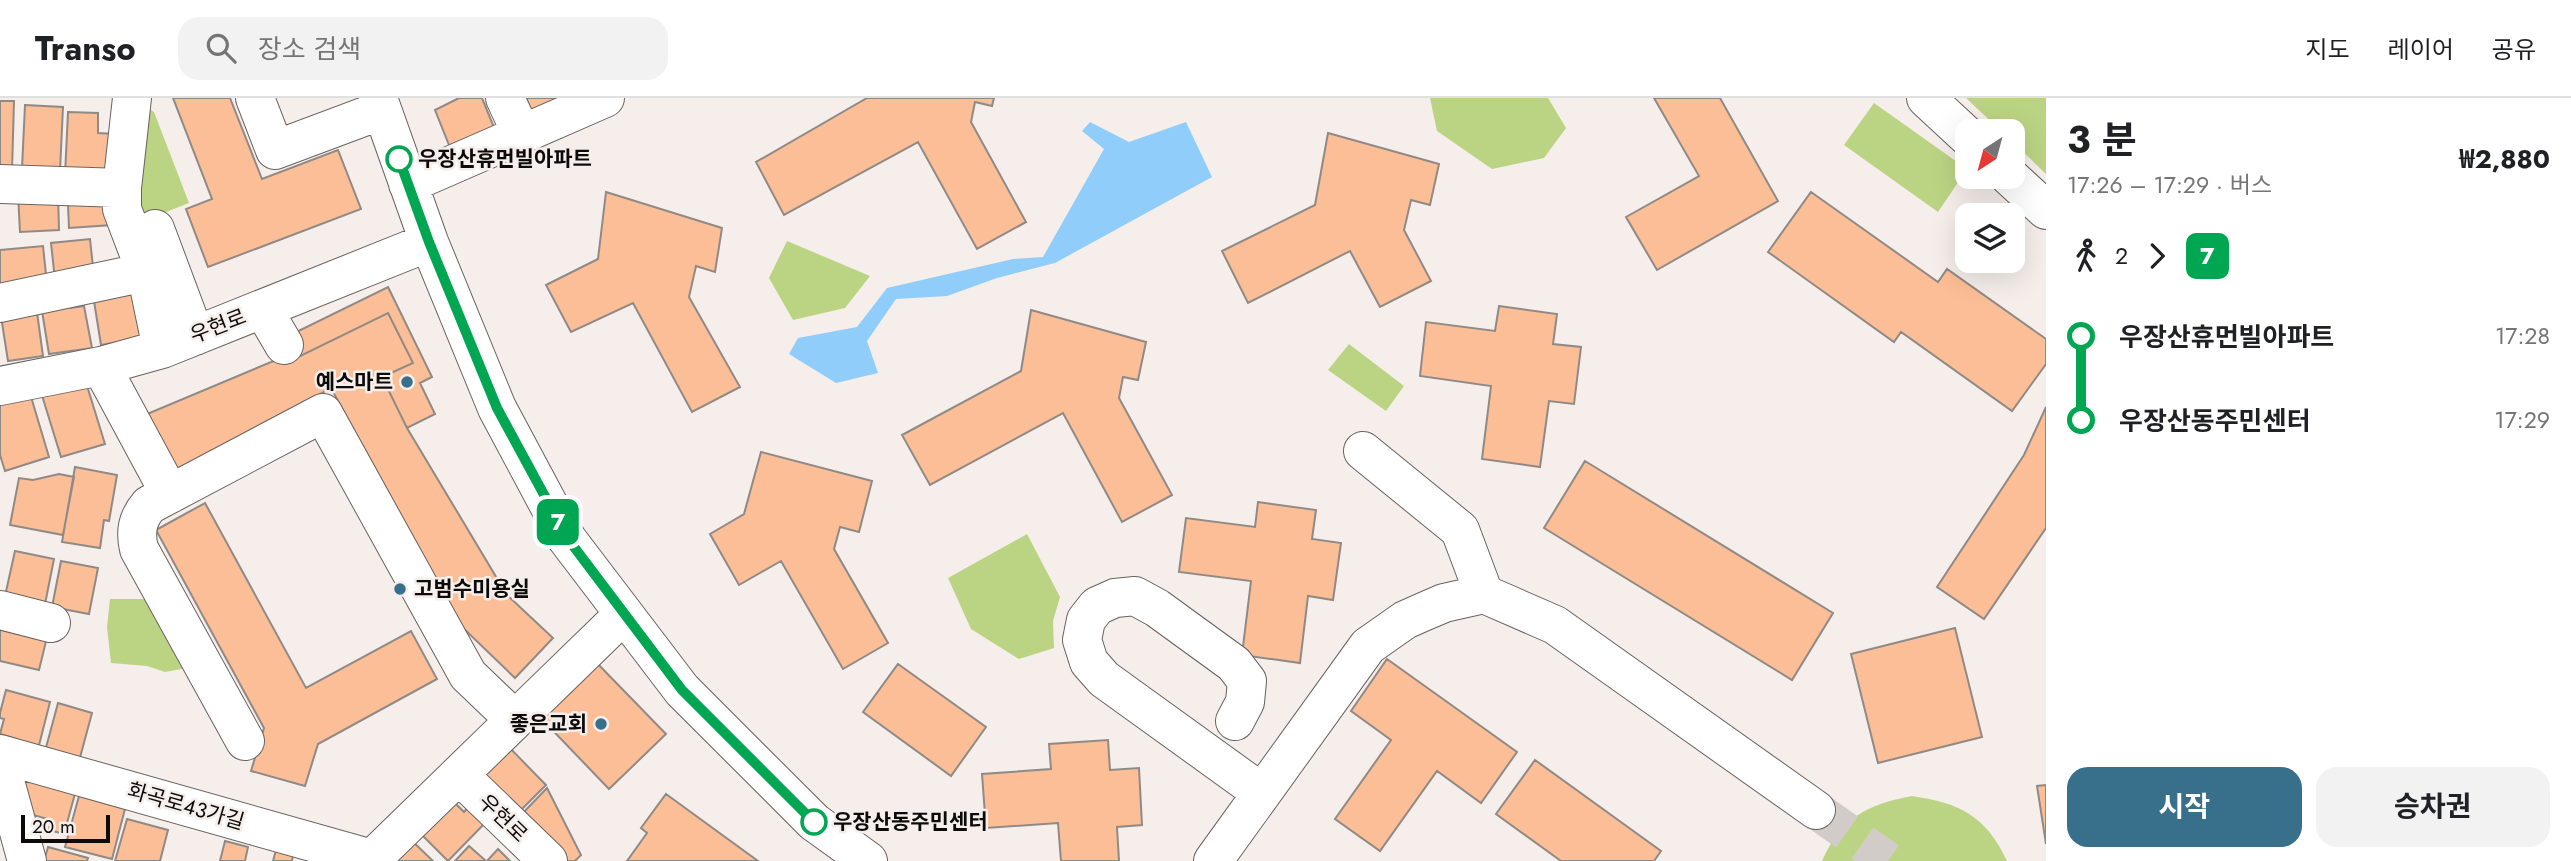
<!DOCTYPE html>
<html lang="ko">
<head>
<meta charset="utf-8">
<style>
  body { margin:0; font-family:Jost,"Noto Sans KR",sans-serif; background:#f2f2f2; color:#202124; height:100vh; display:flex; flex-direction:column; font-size:26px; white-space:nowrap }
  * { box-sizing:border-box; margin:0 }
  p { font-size:23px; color:#757577 }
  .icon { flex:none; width:38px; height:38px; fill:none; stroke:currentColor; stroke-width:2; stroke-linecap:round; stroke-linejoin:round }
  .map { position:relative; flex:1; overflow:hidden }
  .details { display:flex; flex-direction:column; background:#fff; width:525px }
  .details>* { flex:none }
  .badge { padding:0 14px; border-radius:10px; font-size:24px; line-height:46px }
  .needle { width:46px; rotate:216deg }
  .buttons { position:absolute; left:1955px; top:21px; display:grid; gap:14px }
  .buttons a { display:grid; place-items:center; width:70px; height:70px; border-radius:14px; background:#fff; box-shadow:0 7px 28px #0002; font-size:35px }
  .scale { position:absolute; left:21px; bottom:18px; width:89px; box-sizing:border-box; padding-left:7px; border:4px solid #0d0b09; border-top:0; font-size:19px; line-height:24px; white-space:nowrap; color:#0d0b09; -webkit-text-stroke:5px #f5eeea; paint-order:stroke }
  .map>.badge { position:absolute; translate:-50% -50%; box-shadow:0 0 0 4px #fff }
  .legs { display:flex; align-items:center; gap:10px; height:77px; padding:0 21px; font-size:23px }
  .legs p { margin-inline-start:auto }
  .overview { display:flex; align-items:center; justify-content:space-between; height:119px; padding:0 21px }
  h1 { font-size:38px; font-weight:700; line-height:52px }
  .cta { display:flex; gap:14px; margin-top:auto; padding:14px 21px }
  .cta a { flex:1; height:80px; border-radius:21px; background:#386f8a; color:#fff; font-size:28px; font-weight:700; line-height:80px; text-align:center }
  .cta a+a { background:#f2f2f2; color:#202124 }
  ul { padding:0 21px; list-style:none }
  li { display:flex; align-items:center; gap:24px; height:84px; font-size:26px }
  li i { display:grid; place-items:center; width:10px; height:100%; margin:0 9px; background:currentColor }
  li i::after { content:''; width:18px; height:18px; margin:-9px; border:5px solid; border-radius:50%; background:#fff }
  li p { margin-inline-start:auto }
  li:first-child i { background:linear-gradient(#0000 50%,currentColor 0) }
  li:last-child i { background:linear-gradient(currentColor 50%,#0000 0) }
  header { display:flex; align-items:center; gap:42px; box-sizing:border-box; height:98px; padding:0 35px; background:#fff; border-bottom:2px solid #e0e0e0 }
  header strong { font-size:33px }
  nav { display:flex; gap:38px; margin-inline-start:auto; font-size:24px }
  .search { width:490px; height:63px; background:#f2f2f2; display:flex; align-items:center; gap:18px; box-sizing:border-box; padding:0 24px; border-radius:21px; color:#757577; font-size:26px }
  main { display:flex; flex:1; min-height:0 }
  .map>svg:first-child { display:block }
  .green { fill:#bbd483 }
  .water { fill:#91cdfa }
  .building { fill:#fcbe96; stroke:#908a86; stroke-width:2 }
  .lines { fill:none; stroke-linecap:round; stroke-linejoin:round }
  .minor-tunnel { stroke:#d2ccc8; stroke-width:38; stroke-dasharray:38 19; stroke-linecap:butt }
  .minor-casing { stroke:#696360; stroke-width:40 }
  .minor { stroke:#fff; stroke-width:38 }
  .line-1-casing { stroke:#fff; stroke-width:16 }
  .line-1 { stroke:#00a651; stroke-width:10 }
  .stop-1-dot { fill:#fff; stroke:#00a651; stroke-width:3.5 }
  .poi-dot { fill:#386f8a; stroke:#f5eeea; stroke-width:2.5 }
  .labels { text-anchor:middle; stroke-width:5; stroke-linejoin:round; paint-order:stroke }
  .stop-label { font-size:21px; font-weight:bold; fill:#0d0b09; stroke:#f5eeea; text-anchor:start }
  .street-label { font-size:21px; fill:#0d0b09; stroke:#f5eeea }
  .poi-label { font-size:21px; font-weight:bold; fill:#0d0b09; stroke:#f5eeea; text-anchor:end }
</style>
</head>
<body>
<header>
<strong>Transo</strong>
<div class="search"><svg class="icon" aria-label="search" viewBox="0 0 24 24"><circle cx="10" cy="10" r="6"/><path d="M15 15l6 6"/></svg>장소 검색</div>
<nav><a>지도</a><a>레이어</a><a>공유</a></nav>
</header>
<main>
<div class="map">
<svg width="2046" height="763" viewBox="0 0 2046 763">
  <rect width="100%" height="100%" fill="#f5eeea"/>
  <path class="green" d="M1430,0H1548L1566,30L1544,60L1492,71L1437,33Z
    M1966,0H2046V76L2013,44L2012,33H2001Z
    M1874,5L1967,71L1938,114L1844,47Z
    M145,8L154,14L189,105L138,125Z
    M787,143L870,178L845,210L793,222L769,180Z
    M1349,246L1404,288L1386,313L1328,272Z
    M1027,436L1060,499L1053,523L1054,550L1019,561L971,531L948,480Z
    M110,501H149L187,570L165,574L147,568L111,565L107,529Z
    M1912,698C1960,705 1986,718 2007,763H1822C1842,719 1866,707 1912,698Z"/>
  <path class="water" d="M1090,24L1129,44L1186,24L1212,79L1055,165L997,180L947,198L896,201L867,243L878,275L836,285L789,256L798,240L857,229L887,190L1013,161L1043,159L1104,51L1082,33Z"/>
  <path class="building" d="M173,0H230L262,81L338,52L361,111L208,169L186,111L212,101Z
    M459,0H482L495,32L451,52L435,12Z
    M526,0H559L531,12Z
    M867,0H994L992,8L975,4L971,24L1026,124L977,151L918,44L784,117L756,64Z
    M1654,0H1720L1778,103L1657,172L1626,119L1699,78Z
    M0,3H14L12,73L0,72Z
    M25,7L63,9L60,73L22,70Z
    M68,14L98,15V35L115,36L113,79L65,77Z
    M1328,35L1439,66L1430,107L1411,102L1404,132L1431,183L1380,209L1350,153L1248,205L1222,153L1315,107Z
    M109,94L112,127L69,130L68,107Z
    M606,94L722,130L715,174L696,168L689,199L740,289L692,314L633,205L571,234L546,187L598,161Z
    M1811,94L1938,184L1947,171L2046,241V266L2012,313L1901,234L1894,244L1768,154Z
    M58,95L59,132L20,134L18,96Z
    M90,141L94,178L55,182L51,145Z
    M43,148L47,186L0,191V152Z
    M388,189L432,279L420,285L435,316L407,330L382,279L413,265L388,215L286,265L276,244Z
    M139,195L147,239L101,247L94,203Z
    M68,202L70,210L84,208L92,250L49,256L41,207Z
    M36,207L43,258L8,263L0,212Z
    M1499,208L1557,216L1553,246L1581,249L1574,306L1549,303L1540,369L1482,361L1491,288L1420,278L1426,224L1495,233Z
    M1031,212L1146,244L1138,282L1123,279L1119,300L1172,397L1122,424L1063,315L930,387L902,337L1021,273Z
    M388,215L413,265L382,279L407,330L507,497L553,540L515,580L463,530L331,290L172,377L140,319L283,259L286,265Z
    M84,278L105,346L61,359L40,291Z
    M29,292L49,359L5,373L0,357V301Z
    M2046,309V430L1984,521L1937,489L2024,357Z
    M761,354L872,383L859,434L840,429L834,451L888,545L843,571L781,463L739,487L710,436L744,416Z
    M1585,363L1833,515L1792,582L1544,430Z
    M75,369L117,377L109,423L104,422L100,450L62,444Z
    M59,376L74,379L63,437L10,427L19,380L33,382Z
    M1258,404L1316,412L1312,441L1341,445L1333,502L1308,498L1300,565L1242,557L1251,483L1179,474L1186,420L1255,429Z
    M205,405L306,590L411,533L437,581L318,646L305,688L251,673L264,630L156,432Z
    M15,453L54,461L45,506L5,498Z
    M61,463L98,470L89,516L52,509Z
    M0,529L47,539L39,572L0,563Z
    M1955,530L1982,639L1878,665L1851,556Z
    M593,561L666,636L609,691L536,615Z
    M1387,561L1517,654L1481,705L1437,673L1380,753L1335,721L1391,642L1351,613Z
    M898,566L986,629L951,678L863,614Z
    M6,592L50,604L36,659L13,640L0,636L4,621L0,620V615Z
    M58,605L92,615L78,667L44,657Z
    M1108,642L1110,672L1139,670L1142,727L1117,729L1119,763H1061L1058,725L986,730L982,676L1051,671L1049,646Z
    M503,643L546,687L515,718L478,681Z
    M1535,662L1661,753L1654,763H1561L1496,716Z
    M22,677L76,692L64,736L49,732L51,722L22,714Z
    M2046,687V746L2037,688Z
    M547,690L581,757L575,763H561L518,720Z
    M666,696L758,763H627L647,735L641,730Z
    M79,698L125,711L112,761L65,749Z
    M450,700L464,714L471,706L488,722L448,763L418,733Z
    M127,721L168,732L160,763H115Z
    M409,740L433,763H387Z
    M225,743L248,749L245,763H220Z
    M469,748L486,763H455Z
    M48,749L88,760L87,763H44Z
    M498,751L510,763H487Z
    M276,752L293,757L292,763H273Z"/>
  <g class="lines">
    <path class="minor-tunnel" d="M1816,712L1888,763"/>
    <g class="minor-casing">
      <path id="minor" d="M132,0L122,90V111L146,174L162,251
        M255,0L275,52L382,12
        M378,0L429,144L497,310L567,441L682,592L814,724L868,763
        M505,0L522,37
        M1926,0L1967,38
        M2010,79L2046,112
        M0,86L122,90
        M408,86L605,0
        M155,131L195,238
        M0,205L146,174
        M263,211L284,247
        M101,268L170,396
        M0,288L101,268L162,251L429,144
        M1363,353L1460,432L1484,496
        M0,512L51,525
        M1235,623L1245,604L1247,583L1234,566L1157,510L1135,498L1115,500L1097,508L1086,522L1082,542L1089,564L1104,581L1262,695
        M245,643L139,451C135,434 137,421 149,407L323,315L468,577L515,622
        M0,656L372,761
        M0,665L27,763
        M459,677L548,763
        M370,763L624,516
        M1213,763L1368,548L1405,522L1423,514L1444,505L1484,496L1555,527L1816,712"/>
    </g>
    <use href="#minor" class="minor"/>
  </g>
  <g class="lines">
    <g class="line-1-casing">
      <path id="line-1" d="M399,61L429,144L497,310L568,441L682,592L814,724"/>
    </g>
    <use href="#line-1" class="line-1"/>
  </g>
  <g class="stop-1-dot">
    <circle cx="399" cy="61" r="12"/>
    <circle cx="814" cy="724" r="12"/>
  </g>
  <g class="poi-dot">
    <circle cx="407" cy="284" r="7"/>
    <circle cx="400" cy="491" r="7"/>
    <circle cx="601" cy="626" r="7"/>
  </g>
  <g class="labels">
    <g class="stop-label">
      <text x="418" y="68">우장산휴먼빌아파트</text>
      <text x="833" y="731">우장산동주민센터</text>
    </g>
    <g class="street-label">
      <text transform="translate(218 228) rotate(-21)" y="7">우현로</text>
      <text transform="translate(186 708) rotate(16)" y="7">화곡로43가길</text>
      <text transform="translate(503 720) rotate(44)" y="7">우현로</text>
    </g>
    <g class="poi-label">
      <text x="393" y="291">예스마트</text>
      <text x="414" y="498" text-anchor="start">고범수미용실</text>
      <text x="587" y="633">좋은교회</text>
    </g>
  </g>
</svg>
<div class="buttons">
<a><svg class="needle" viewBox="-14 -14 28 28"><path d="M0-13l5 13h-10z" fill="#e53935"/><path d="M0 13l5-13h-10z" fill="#757577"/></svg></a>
<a><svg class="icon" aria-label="layers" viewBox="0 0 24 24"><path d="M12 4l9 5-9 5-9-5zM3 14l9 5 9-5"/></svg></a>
</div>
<div class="scale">20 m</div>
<b class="badge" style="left:558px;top:424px;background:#00a651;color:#fff">7</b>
</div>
<section class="details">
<div class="overview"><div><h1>3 분</h1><p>17:26 – 17:29 · 버스</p></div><b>₩2,880</b></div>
<div class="legs"><svg class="icon" aria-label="walk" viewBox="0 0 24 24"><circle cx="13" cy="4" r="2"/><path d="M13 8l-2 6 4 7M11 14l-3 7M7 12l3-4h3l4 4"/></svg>2<svg class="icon" aria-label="forward" viewBox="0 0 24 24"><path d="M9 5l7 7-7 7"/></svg><b class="badge" style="background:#00a651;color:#fff">7</b></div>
<ul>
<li><i style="color:#00a651"></i><b>우장산휴먼빌아파트</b><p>17:28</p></li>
<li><i style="color:#00a651"></i><b>우장산동주민센터</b><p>17:29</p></li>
</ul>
<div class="cta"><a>시작</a><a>승차권</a></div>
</section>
</main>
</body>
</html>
